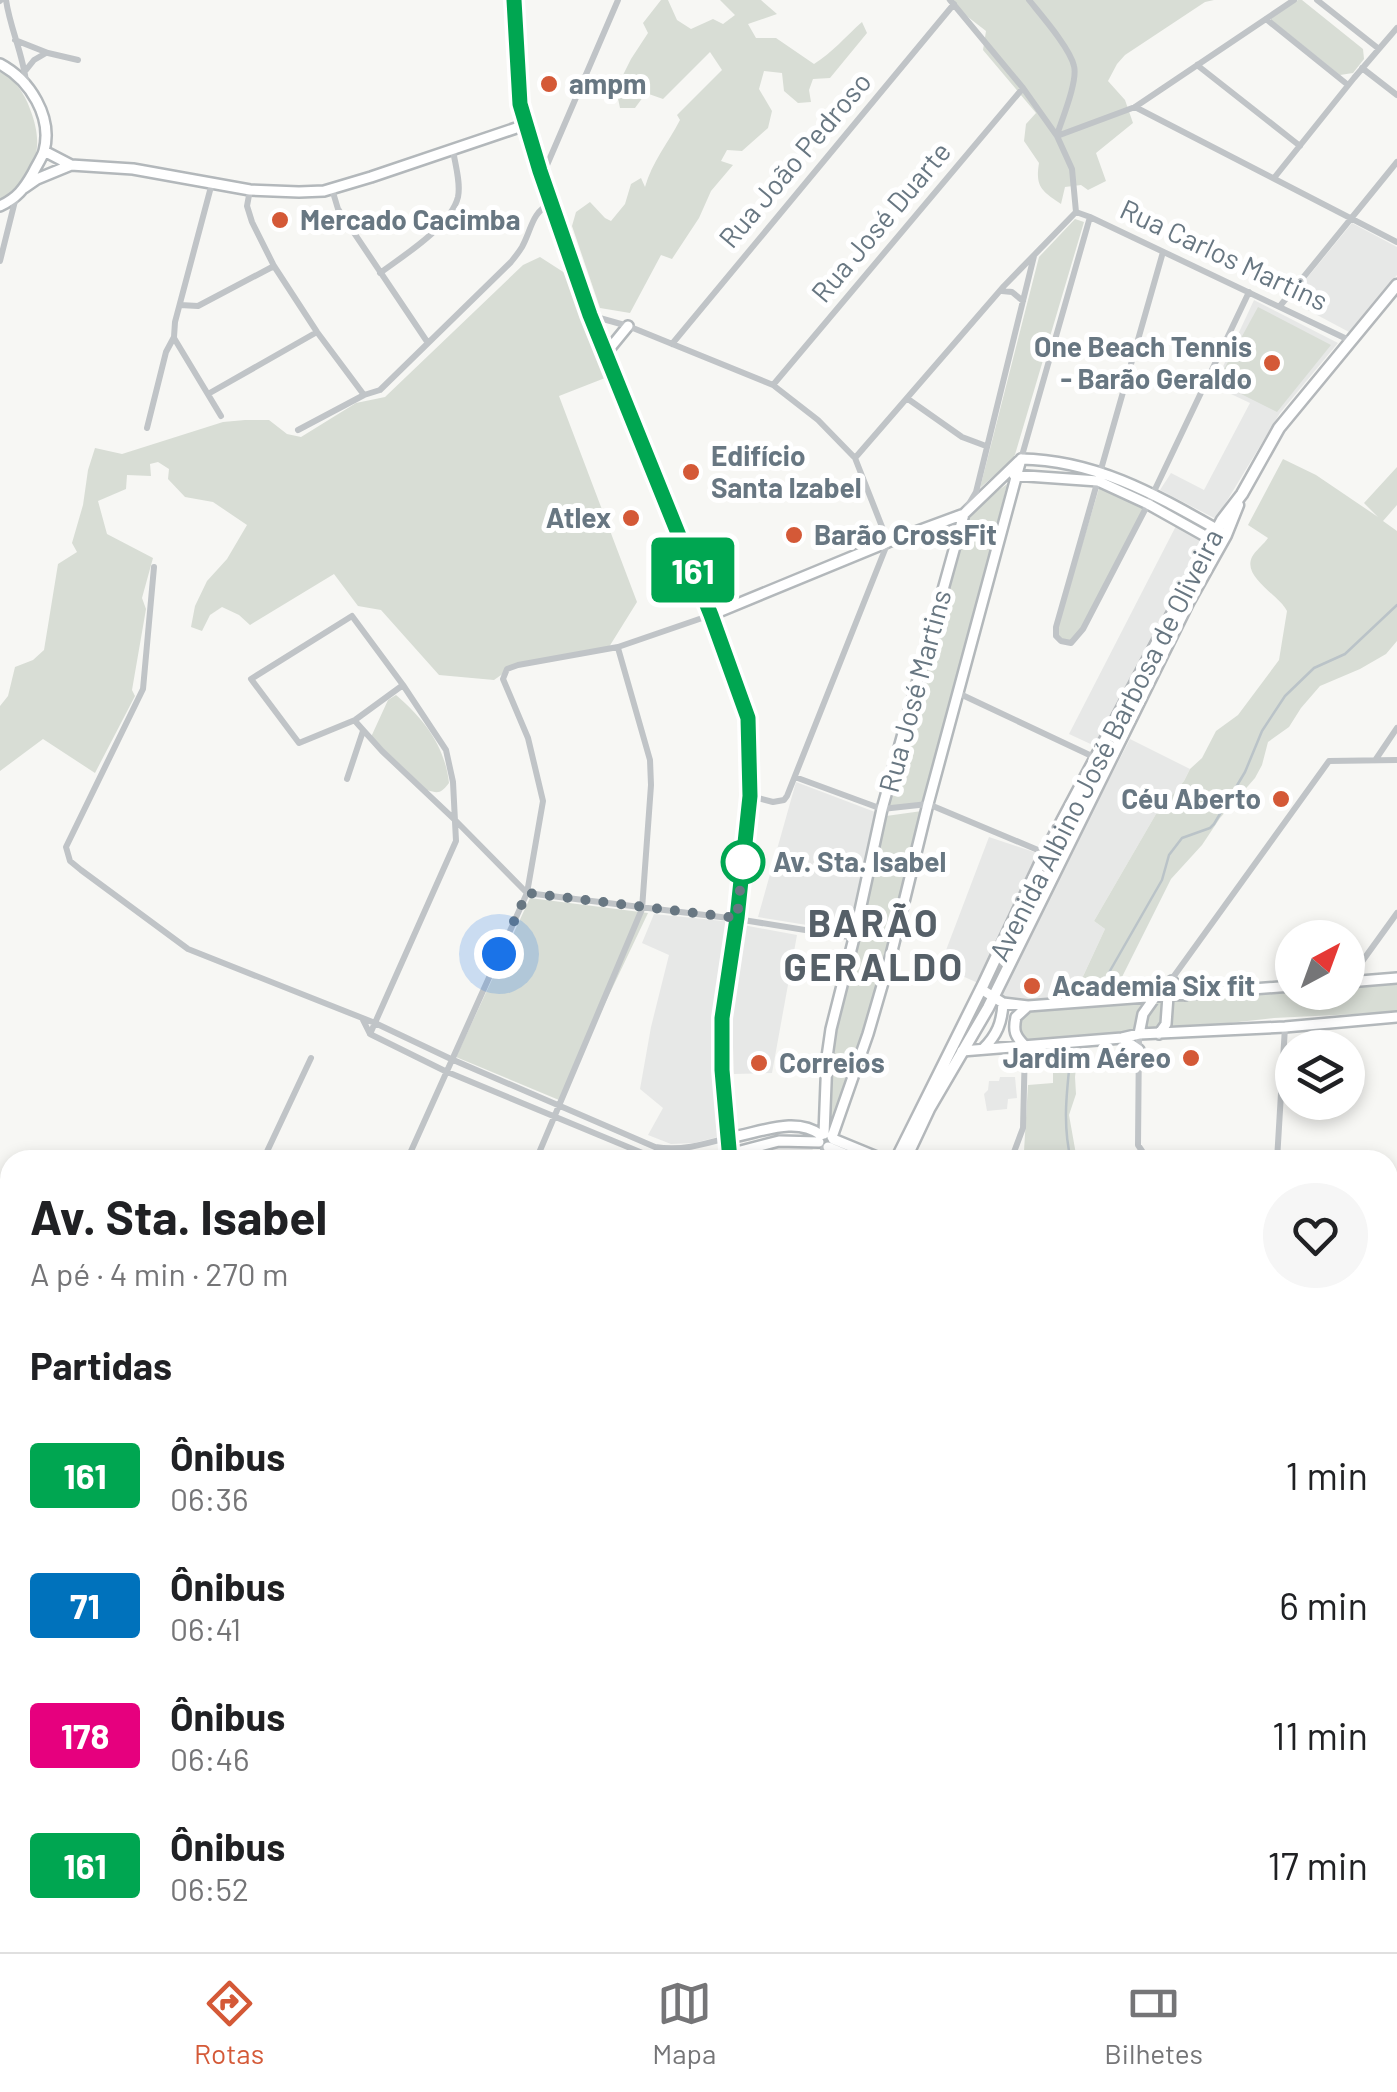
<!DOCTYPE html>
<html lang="pt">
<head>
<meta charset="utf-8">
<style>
  body { margin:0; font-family:Barlow,sans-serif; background:#f6f6f6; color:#202124; height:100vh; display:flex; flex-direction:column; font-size:38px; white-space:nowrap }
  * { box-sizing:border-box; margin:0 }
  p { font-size:32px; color:#757577 }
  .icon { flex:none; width:55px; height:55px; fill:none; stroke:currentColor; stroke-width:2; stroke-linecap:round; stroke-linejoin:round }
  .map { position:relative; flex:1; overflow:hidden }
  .sheet { position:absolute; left:0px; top:1150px; width:1398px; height:802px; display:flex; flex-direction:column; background:#fff; border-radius:30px 30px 0 0; box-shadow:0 5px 15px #0003 }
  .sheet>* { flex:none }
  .badge { padding:0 20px; border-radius:8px; font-size:35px; line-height:65px }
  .needle { width:65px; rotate:41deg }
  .controls { position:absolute; left:1275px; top:920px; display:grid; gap:20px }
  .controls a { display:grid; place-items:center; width:90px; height:90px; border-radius:50%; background:#fff; box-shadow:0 5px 15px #0003; font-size:50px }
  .you { position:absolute; width:50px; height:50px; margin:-25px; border:8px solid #fff; border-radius:50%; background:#1a73e8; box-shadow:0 0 0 15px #1a73e833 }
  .map>.badge { position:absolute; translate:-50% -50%; box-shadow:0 0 0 5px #fff }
  h2 { padding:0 30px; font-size:38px; line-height:90px }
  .round { display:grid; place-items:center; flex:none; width:105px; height:105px; border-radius:52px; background:#f6f6f6 }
  .summary { display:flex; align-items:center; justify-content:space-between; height:170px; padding:0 30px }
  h1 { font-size:48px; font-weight:700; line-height:75px }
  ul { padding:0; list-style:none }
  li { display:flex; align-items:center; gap:30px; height:130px; padding:0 30px }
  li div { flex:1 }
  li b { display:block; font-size:38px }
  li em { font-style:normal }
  li .badge { min-width:110px; font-weight:700; text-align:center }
  .tabs { display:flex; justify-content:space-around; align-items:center; height:140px; border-top:2px solid #e0e0e0; background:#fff; font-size:28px; color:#757577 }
  .tabs a { display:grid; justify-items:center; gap:5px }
  .tabs .current { color:#d45937 }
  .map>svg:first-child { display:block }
  .built { fill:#e7e8e7 }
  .green { fill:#d8ddd5 }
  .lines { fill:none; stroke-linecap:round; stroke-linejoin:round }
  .stream { stroke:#bac3c8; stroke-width:2.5 }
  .secondary-casing { stroke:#b3b8bb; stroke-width:14 }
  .primary-casing { stroke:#b4b8bb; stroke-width:15 }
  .street { stroke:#c0c4c7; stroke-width:6 }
  .secondary { stroke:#fff; stroke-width:9 }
  .primary { stroke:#fff; stroke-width:10 }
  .line-casing { stroke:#fff; stroke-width:22 }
  .line { stroke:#00a651; stroke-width:15 }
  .walk { stroke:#687782; stroke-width:10; stroke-dasharray:0 18 }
  .poi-dot { fill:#d45937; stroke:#fff; stroke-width:4 }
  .stop-dot { fill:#fff; stroke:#00a651; stroke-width:5 }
  .labels { text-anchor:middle; stroke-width:10; stroke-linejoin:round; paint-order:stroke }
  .poi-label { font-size:28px; font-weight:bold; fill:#687782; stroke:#fff; text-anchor:start }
  .street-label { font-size:28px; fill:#687782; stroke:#fff }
  .stop-label { font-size:28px; font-weight:bold; fill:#687782; stroke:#fff; text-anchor:start }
  .district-label { font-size:38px; font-weight:bold; letter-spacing:2.5px; fill:#566068; stroke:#fff }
</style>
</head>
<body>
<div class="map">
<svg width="1397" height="1952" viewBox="0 0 1397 1952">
  <rect width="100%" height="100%" fill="#f7f7f4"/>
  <path class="built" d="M1352,223L1397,247V275L1349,332L1289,300Z
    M1254,300L1338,343L1280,413L1216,519L1160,490L1171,473L1204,490L1250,403L1214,386Z
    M1177,524L1207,541L1097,747L1069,734Z
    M1130,739L1190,769L1184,781L1156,814L1094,921L1105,929L1070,1004L1028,1006L998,995Z
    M796,782L875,812L850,932L758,917Z
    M989,837L1040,854L978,983L940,966Z
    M654,914L733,922L719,1013V1083L726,1135L694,1143L671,1144L648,1135L663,1108L640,1089L651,1027L669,955L642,943Z
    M743,925L797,935L772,1073L734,1074L732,1019Z
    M1000,1077H1015L1017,1098L1008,1099L1007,1109L987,1111L984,1094L988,1090L989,1081H999Z
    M779,1145L813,1147L811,1160H740L739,1155Z
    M191,1943H308L292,1952H200Z
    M352,1943H415L422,1952H341Z"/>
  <path class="green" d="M661,0H668L677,20L691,29L713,19L723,24L735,15L720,0H761L777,14L748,24L756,38H776L814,64C832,53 846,36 862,22L867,33L830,78L813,79L809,90L811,102L798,103L784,91L782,73L764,71L759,89L772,111L768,128L742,151L727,150L721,161L733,165L711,191L699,218L672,259L661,255L630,313L600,308L572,226L576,212L590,202L605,218L611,221L625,204L631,184L641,178L645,187C652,162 668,143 680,120L677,115L722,70L710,52L663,99L646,93L635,108H620L616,89L631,59L648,33L643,23Z
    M946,0H1214L1205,2L1125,55L1117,64L1108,81L1125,100L1133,123L1096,153L1106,181L1088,190L1081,185L1065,187L1061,204C1042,191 1035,187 1039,163L1024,141L1026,124L1036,113L983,50L986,31Z
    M1298,0H1302L1363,49L1364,59L1353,73L1340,75L1270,19Z
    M0,71C15,80 24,92 30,109C46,150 35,175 0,200Z
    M1075,219L1084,222L1014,458L980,488L1039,257Z
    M540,257L568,275L605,378L559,396L637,602L609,647L517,664L494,680L439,675L381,610L358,606L334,574L250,625L239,615L222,607L210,615L202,631L191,627L195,606L207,581L227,559L247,525L213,502L185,497L168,479L169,469L158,462L150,464L151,476L127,475L126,489L98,501L107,534L153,558L142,598L146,609L132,690L135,696L95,773L43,739L0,771V706L8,696L15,667L33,660L44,650L58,564L77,552L72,543L83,505L88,470L95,448L122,454L223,422L245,420H269L287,434L301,437L356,403L385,397L523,265Z
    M1258,307L1331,345L1277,412L1217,382Z
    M1283,459L1316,475L1378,517L1364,503L1397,467V505L1383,521L1397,531V641L1386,654L1360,669L1320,686L1301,708L1289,727L1268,742L1262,765L1255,778L1220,818L1202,845L1171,879L1117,987L1106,988L1102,997L1072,1000L1105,929L1094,921L1156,814L1184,781L1190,769L1202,758L1216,731L1238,715L1279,660L1287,611C1279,595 1242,577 1252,557C1255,551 1264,544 1268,538L1248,525Z
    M1007,484L928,804L886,807L965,515Z
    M1100,485L1146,505L1082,629L1071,641L1061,639L1056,631Z
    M396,695C424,719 445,746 449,783C441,793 439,794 427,790L371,737L388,700Z
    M922,811C896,919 867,1025 832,1130L827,1129L832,1054L886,816Z
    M530,898L648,913L559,1100L456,1057Z
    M1397,979V1012L1274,1018L1121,1035L1079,1042L1075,1077L1076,1094L1069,1115L1077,1160H1033L1024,1151L1028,1085L1053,1083V1042L1026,1043L1019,1037L1018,1016L1031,1008L1292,987V992H1348V983Z
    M0,1386L10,1392V1499L0,1494Z
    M1388,1399L1397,1408V1793L1388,1796V1702L1394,1670L1388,1643Z
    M1300,1943H1383L1397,1949V1952H1300Z"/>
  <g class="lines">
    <path class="stream" d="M1099,990L1162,880L1169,855L1182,838L1210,828L1214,824L1245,772L1262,731L1285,696L1314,668L1345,654L1397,605
      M1071,1160C1062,1124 1067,1089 1071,1052
      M1388,1547L1397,1582
      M1388,1781L1397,1750
      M1334,1952L1336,1942"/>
    <g class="secondary-casing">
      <path id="secondary" d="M515,0L520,104L540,171L589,315L711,615L749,718L750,796L737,919L722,1018V1070L730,1160
        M0,64C30,80 53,117 44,151C42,158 36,166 33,173C24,189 17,198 0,206
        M44,151L71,165
        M24,188L37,179L71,165L133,169L250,190L299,192L324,191L371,177L525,125
        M608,356L610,348L628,326
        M1021,459C1096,460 1156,495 1220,531
        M1014,475L1098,481L1148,504L1214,541
        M711,615L888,542L964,514L1019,461
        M1172,981L1185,995
        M1348,982L1397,978
        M981,989L1003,1003L1028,1006L1292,986
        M1139,1034L1143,1014L1155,997
        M1159,1034L1166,1024L1168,996
        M1122,1038L1139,1050
        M1025,1046C1015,1036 1013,1031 1016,1017L1028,1006
        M983,1049C997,1035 1002,1023 1003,1003
        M962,1051L1122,1038L1139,1034L1285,1027L1397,1017
        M824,1134L827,1057L831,1029L854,938L882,809L964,514
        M832,1137L868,1034L891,955L928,804L1021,459
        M727,1138C758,1134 794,1115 821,1135
        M833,1139L884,1160
        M828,1147L859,1160
        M729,1154L779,1141L819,1142
        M1388,1804L1397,1801
        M1388,1819L1397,1816
        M885,1952L917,1942
        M947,1952L978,1942"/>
    </g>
    <g class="primary-casing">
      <path id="primary" d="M896,1160L984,983L1045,853L1222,520L1242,494L1279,428L1397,285
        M905,1160L929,1109L988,1008L1189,601L1226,535L1238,505
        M304,1952L317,1942
        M331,1952L341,1942"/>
    </g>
    <path class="street" d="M6,0C10,28 23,54 26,82
      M950,0L1023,88L1057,136L1072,169L1076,212
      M1029,0C1041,15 1070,48 1074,66C1078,81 1062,119 1057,135
      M1317,0L1379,49
      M0,1L1,0
      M1266,19L1348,85
      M15,40L48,53L78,60
      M1197,65L1300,146
      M1362,68L1397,95
      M26,70L34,60L46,53
      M1135,107L1397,242
      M1057,136L1135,107L1294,0
      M540,170L547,165L618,0
      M1274,178L1354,78L1397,28
      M332,189L338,209L428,343
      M250,190L247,206L252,222L274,266L317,332L364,395
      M1076,212L1090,217L1351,341
      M1163,252L1056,627V636L1061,641L1071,643L1083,629L1148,504L1249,292
      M0,261L16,197
      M380,273C403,256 451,226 458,197C461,183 455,164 453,150
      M1002,291L1012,292L1023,301
      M180,305L198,306L274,266
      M1280,306L1397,162
      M589,315L628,326L773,385L818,420L855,458L888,542L787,796L784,800L773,802L750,796
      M174,338L221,416
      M672,344L954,4
      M773,385L1023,88
      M208,394L317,332
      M908,399L962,437L986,446
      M147,428L166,352L174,337L175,322L212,183
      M298,430L364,395L380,390L511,262C515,257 519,252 522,247C532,229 531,213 551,203
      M855,458L1004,286L1076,212
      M1021,459L1090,217
      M966,509L976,492L1034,256
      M154,567L143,689L66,847L70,861L81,870L188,949L375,1023L451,1059L655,1147C681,1151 702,1145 727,1138
      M958,693L1096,758
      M355,721L382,751L454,819L527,893L737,919L854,938
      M1376,759L1397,728
      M795,777L882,809L928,804L1045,853
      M347,779L363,731
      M1348,981L1397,913
      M1157,995L1174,976L1329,761L1397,760
      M363,1020L370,1034L445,1071L652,1157L678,1160
      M370,1034L456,841L453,782L446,750L403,685L352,616L251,679L299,743L355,720L403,685
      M1139,1034L1138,1145L1148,1160
      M263,1160L311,1058
      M407,1160L527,893L543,801L528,738L503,679L507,669L518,665L618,647L711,615
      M536,1160L642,909L651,785L650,760L618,648
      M692,1160L729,1154
      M820,1160L824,1147
      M1011,1160L1023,1128L1025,1046
      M1277,1160L1285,1027
      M0,1287L10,1292
      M0,1379L10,1384
      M1388,1390L1397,1399
      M0,1497L10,1503
      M1388,1518L1397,1517
      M0,1602L10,1608
      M0,1676L10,1668
      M0,1792L10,1804
      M0,1916L10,1908
      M120,1942L128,1952
      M132,1942L140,1952
      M422,1942L428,1952
      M634,1942L636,1952
      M105,1952L117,1942
      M504,1952L540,1942"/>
    <use href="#secondary" class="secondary"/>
    <use href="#primary" class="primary"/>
  </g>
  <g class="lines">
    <g class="line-casing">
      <path id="line" d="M514,0L520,104L540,171L590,315L711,615L748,718L750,796L737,918L722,1018V1070L730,1160"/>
    </g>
    <use href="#line" class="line"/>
    <path class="walk" d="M499,954L527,893L737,918L743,862"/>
  </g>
  <g class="poi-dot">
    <circle cx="549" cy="84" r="10"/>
    <circle cx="280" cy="220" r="10"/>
    <circle cx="1272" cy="363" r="10"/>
    <circle cx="691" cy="472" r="10"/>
    <circle cx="631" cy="518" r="10"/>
    <circle cx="794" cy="535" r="10"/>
    <circle cx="1281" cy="799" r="10"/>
    <circle cx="1032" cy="986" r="10"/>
    <circle cx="1191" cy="1058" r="10"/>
    <circle cx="759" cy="1063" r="10"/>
  </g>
  <circle class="stop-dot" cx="743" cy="862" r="20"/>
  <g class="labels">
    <g class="poi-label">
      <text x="569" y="94">ampm</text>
      <text x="300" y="230">Mercado Cacimba</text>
      <text x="1252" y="357" text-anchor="end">One Beach Tennis<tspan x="1252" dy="32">- Barão Geraldo</tspan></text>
      <text x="711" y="466">Edifício<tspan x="711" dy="32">Santa Izabel</tspan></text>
      <text x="611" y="528" text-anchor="end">Atlex</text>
      <text x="814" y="545">Barão CrossFit</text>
      <text x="1261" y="809" text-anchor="end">Céu Aberto</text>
      <text x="1052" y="996">Academia Six fit</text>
      <text x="1171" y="1068" text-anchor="end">Jardim Aéreo</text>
      <text x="779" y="1073">Correios</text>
    </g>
    <g class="street-label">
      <text transform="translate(795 160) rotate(-50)" y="10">Rua João Pedroso</text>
      <text transform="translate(881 222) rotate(-50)" y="10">Rua José Duarte</text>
      <text transform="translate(1224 255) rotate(25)" y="10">Rua Carlos Martins</text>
      <text transform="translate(915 691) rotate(-75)" y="10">Rua José Martins</text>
      <text transform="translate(1106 745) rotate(-63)" y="10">Avenida Albino José Barbosa de Oliveira</text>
    </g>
    <g class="stop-label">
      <text x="773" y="872">Av. Sta. Isabel</text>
    </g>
    <g class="district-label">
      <text x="874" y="937">BARÃO<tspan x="874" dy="44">GERALDO</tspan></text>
    </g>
  </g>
</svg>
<div class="controls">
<a><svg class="needle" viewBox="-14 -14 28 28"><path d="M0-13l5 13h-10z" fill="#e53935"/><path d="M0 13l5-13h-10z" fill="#757577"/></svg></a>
<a><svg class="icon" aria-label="layers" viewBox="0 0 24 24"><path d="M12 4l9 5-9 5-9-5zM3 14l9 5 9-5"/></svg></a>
</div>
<div class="you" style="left:499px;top:954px"></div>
<b class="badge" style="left:693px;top:570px;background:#00a651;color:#fff">161</b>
<section class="sheet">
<div class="summary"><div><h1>Av. Sta. Isabel</h1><p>A pé · 4 min · 270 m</p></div><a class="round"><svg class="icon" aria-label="heart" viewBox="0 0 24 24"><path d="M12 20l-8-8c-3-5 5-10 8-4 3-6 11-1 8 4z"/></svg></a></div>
<h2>Partidas</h2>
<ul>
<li><span class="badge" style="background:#00a651;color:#fff">161</span><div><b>Ônibus</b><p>06:36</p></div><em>1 min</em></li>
<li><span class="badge" style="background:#0072bc;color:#fff">71</span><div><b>Ônibus</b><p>06:41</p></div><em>6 min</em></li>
<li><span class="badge" style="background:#e6007e;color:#fff">178</span><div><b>Ônibus</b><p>06:46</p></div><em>11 min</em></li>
<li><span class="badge" style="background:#00a651;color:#fff">161</span><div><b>Ônibus</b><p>06:52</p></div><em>17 min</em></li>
</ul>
</section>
</div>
<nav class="tabs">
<a class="current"><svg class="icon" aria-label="directions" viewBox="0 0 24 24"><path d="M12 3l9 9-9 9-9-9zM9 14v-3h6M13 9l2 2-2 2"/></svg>Rotas</a>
<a><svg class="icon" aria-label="map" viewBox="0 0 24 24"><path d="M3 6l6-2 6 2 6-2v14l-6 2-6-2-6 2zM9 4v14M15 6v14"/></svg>Mapa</a>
<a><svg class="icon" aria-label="tickets" viewBox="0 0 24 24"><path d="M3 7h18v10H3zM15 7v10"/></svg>Bilhetes</a>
</nav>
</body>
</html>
